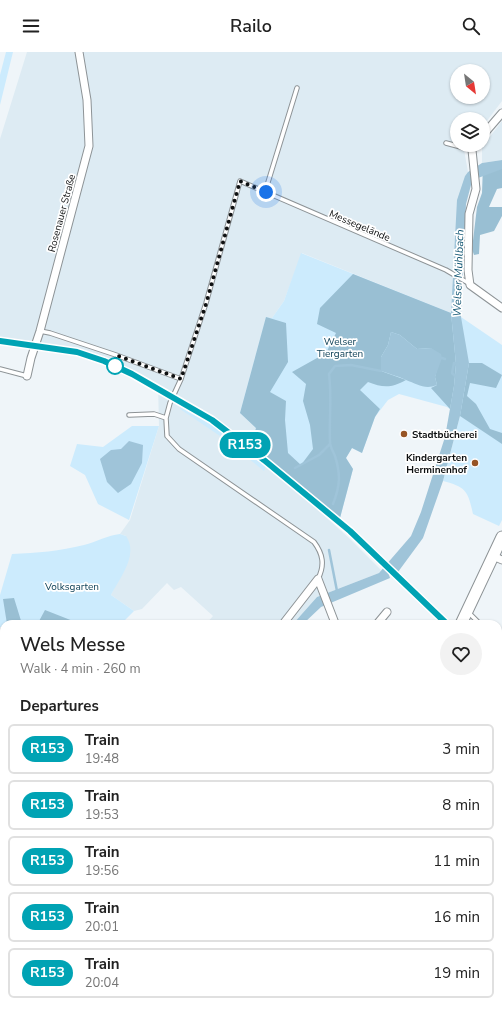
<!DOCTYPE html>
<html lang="en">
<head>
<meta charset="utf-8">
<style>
  body { margin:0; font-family:"Nunito Sans",sans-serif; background:#f2f2f2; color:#222; height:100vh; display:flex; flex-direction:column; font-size:15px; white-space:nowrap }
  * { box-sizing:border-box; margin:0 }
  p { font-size:13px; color:#767676 }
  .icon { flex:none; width:22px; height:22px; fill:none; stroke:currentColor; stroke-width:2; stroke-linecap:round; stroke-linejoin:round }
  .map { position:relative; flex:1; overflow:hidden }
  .sheet { position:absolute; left:0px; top:568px; width:502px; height:392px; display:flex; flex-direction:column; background:#fff; border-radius:12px 12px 0 0; box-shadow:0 1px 3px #0004 }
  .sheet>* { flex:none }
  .badge { padding:0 8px; border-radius:13px; font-size:14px; line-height:26px }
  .needle { width:26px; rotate:150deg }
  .buttons { position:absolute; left:450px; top:12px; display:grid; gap:8px }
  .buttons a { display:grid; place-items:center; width:40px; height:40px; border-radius:50%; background:#fff; box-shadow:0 1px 3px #0004; font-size:20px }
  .you { position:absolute; width:20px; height:20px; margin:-10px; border:3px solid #fff; border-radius:50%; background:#1a73e8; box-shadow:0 0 0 6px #1a73e833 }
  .map>.badge { position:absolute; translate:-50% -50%; box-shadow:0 0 0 2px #fff }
  h2 { padding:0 20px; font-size:15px; line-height:36px }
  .round { display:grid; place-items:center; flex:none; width:42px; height:42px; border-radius:21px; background:#f2f2f2 }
  .overview { display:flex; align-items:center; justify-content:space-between; height:68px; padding:0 20px }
  h1 { font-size:19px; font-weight:600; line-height:30px }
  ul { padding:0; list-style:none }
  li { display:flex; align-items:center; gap:12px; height:50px; margin:0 8px 6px; padding:0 12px; border:2px solid #e0e0e0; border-radius:6px }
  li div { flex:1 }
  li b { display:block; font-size:15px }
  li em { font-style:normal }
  li .badge { min-width:44px; font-weight:700; text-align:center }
  header { display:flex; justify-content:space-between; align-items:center; height:52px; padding:0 20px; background:#fff; font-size:18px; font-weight:600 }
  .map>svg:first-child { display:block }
  .built { fill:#ddebf3; fill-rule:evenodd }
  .green { fill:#ccebfd }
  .forest { fill:#99bfd3 }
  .water { fill:#9fc4d9 }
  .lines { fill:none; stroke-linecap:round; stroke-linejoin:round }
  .stream { stroke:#9fc4d9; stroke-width:2.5 }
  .service-casing { stroke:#8d9396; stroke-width:5.5 }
  .minor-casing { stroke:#8d9396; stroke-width:9 }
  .secondary-casing { stroke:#8d9396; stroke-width:13 }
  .primary-casing { stroke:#8d9396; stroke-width:14 }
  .service { stroke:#fff; stroke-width:3.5 }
  .minor { stroke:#fff; stroke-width:7 }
  .secondary { stroke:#fff; stroke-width:11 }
  .primary { stroke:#fff; stroke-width:12 }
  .rail-casing { stroke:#3e4143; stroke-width:4 }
  .rail { stroke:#fff; stroke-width:2.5; stroke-dasharray:8; stroke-linecap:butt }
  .line-casing { stroke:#fff; stroke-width:9 }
  .line { stroke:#00a3b4; stroke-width:6 }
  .walk { stroke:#0e1011; stroke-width:4; stroke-dasharray:0 7.2 }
  .stop-dot { fill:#fff; stroke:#00a3b4; stroke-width:2 }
  .poi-dot { fill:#975425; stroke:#fff; stroke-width:1.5 }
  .labels { text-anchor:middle; stroke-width:3.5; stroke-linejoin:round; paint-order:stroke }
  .street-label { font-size:10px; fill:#0e1011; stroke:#fff }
  .park-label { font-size:10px; fill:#114359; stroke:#fff }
  .poi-label { font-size:10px; font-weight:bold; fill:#0e1011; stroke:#fff; text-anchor:start }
  .water-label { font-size:11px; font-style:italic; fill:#105572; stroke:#fff }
</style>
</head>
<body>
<header><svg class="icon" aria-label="menu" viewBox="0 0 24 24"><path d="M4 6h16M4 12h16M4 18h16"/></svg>Railo<svg class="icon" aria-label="search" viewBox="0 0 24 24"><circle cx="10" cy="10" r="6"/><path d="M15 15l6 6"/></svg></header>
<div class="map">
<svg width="502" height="960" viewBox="0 0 502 960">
  <rect width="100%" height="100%" fill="#eff5f9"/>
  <path class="built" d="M27,0H502V49L483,74V67H457V93H468L464,98L468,120L465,124L453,215L451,261L302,201L284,249L272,266H266L240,361L256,376L251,392L246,398L297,439L350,487L381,518L379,521L317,545L293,572H206L213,564L181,535L174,538L167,531L142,557L134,559L111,543L117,530L126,484L120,482L130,468L159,374L158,332L104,306L54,294L0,286V87ZM457,19H483V45H457Z
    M502,69V108L482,111V95Z
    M498,600L502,604V707L498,703Z"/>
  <path class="green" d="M6,0H13L0,53V23Z
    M301,201L461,265L502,293V468L499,474L473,462C468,439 466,435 443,429L460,364L447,355L399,342L388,348L375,365L362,401L352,396L346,406L353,417L340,466L251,392L256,376L240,361L266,265L272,266L284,249Z
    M181,354C213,373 238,391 266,414L264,419L223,386L180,357Z
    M132,374H159L129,468L98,452L85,423L70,414L77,392L103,395Z
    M120,482L126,484C139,503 120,525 111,543L134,559L121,572H4V576L3,575H0V543L12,502C37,501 60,499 84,493C96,490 108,483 120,482Z
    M176,956H221L225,960H181Z"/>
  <path class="forest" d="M502,109V136L497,137L489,155H502V164L494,179L480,183L479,202L474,203L472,197L477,155L482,141L483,113Z
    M353,222L451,261L456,312L454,334L450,357L431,336L437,333L435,325L437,317L431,296L417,297L400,283L391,280L388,293L381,305V319L406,328C392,336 383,336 368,330L360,338L380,357L375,365L362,401L352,396L346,406L353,417L340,466L251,392L256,376L240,361L266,265L286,271L288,310L270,340L286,349L285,368L288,401L301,413L313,397L310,373L303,349L306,332L292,320L326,301L336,281L317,272L320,256Z
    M469,311H482L502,323L496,336L470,331L467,344L476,352L490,377L502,381V392L460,364Z
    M14,546L22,572H7L3,547Z
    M45,558L73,569L74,572H36L38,571Z"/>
  <path class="water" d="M502,108V117L478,126L471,133L466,152L461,265L469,311L460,364L443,429L423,486L398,520L386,513L390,526L321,555L303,572H293L317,545L379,521L411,484L421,460L445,385L454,334L456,312L451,261L457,148L465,124L468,120L482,111Z
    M391,280L400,283L417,297L431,296L441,302L442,306L435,325L437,333C425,338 417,332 406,328C398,324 389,322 381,319V305L388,293Z
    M129,389L143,393L142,411L131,432L118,441L107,430L100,407L111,398L121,397Z"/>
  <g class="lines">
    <path class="stream" d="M442,306L445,307
      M457,326L452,321L454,311L458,312
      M295,416L319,403L330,392
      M333,452C340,434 341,423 335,404C333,399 330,395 330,390C329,367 332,345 329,322L335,314L351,313L381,319
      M329,498L337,539"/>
    <g class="service-casing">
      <path id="service" d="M446,91L472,98
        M265,140L297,36
        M40,279L50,281L116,303L181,327
        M0,317L27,324
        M129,363L154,362L166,366
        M318,527C325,513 323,502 314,490L179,397L167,384L166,366L170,351L181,327L206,251L240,129L446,218L470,232
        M469,561L480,572
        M0,730L4,727
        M498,735L502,731
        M403,956L411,960
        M132,960L135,956
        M174,960L176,956
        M354,960L355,956"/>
    </g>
    <g class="minor-casing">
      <path id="minor" d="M483,83L502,61
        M475,93L472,98L476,137L469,162L468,218L470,233L502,256
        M27,324L31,306L40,279L89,94L87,48L79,0
        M493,504L502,508
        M318,527L335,571
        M283,572L318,527
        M377,572L387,560
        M498,690L502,694
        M498,744L502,746
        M498,926L502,928
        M40,960L42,956"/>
    </g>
    <g class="secondary-casing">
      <path id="secondary" d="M461,572L502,485
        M234,956L237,960"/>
    </g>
    <g class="primary-casing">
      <path id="primary" d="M0,670H4
        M0,707H4
        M266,956L275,960"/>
    </g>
    <use href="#service" class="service"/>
    <use href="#minor" class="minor"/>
    <use href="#secondary" class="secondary"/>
    <use href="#primary" class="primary"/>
    <g class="rail-casing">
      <path id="rail" d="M0,289L63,297L77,300L104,309L131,322L212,369L264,408L350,479L447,572
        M498,626L502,630"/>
    </g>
    <use href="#rail" class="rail"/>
  </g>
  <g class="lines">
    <g class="line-casing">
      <path id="line" d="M0,289L77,300L104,309L132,322L212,368L264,408L350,479L447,572"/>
    </g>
    <use href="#line" class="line"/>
    <path class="walk" d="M115,314L116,303L181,327L206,252L240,129L266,140"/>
  </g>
  <circle class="stop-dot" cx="115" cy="314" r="8"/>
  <g class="poi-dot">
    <circle cx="404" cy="382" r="4"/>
    <circle cx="475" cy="411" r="4"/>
  </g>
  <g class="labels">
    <g class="street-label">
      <text transform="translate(61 161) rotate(-75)" y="4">Rosenauer Straße</text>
      <text transform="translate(360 173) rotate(23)" y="4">Messegelände</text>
    </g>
    <g class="park-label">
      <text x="340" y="293">Welser<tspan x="340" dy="12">Tiergarten</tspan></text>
      <text x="72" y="538">Volksgarten</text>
    </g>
    <g class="poi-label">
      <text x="412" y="386">Stadtbücherei</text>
      <text x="467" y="409" text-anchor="end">Kindergarten<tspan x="467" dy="12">Herminenhof</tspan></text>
    </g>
    <g class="water-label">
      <text transform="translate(458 221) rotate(-88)" y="4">Welser Mühlbach</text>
    </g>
  </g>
</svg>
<div class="buttons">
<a><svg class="needle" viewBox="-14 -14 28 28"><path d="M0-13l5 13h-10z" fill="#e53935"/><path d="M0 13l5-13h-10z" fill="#767676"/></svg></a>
<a><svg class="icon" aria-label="layers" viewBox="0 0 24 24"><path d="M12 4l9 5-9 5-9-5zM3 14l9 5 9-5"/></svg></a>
</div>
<div class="you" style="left:266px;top:140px"></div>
<b class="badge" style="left:245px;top:393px;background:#00a3b4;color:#fff">R153</b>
<section class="sheet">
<div class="overview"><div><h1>Wels Messe</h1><p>Walk · 4 min · 260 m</p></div><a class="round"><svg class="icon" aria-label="heart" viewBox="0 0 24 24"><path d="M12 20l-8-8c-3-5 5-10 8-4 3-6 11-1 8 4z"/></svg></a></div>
<h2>Departures</h2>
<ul>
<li><span class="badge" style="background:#00a3b4;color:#fff">R153</span><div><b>Train</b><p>19:48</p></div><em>3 min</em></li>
<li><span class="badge" style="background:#00a3b4;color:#fff">R153</span><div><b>Train</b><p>19:53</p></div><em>8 min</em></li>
<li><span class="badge" style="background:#00a3b4;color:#fff">R153</span><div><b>Train</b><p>19:56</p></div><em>11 min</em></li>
<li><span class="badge" style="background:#00a3b4;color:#fff">R153</span><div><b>Train</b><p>20:01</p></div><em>16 min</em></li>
<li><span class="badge" style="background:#00a3b4;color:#fff">R153</span><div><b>Train</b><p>20:04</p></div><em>19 min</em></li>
</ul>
</section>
</div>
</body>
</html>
